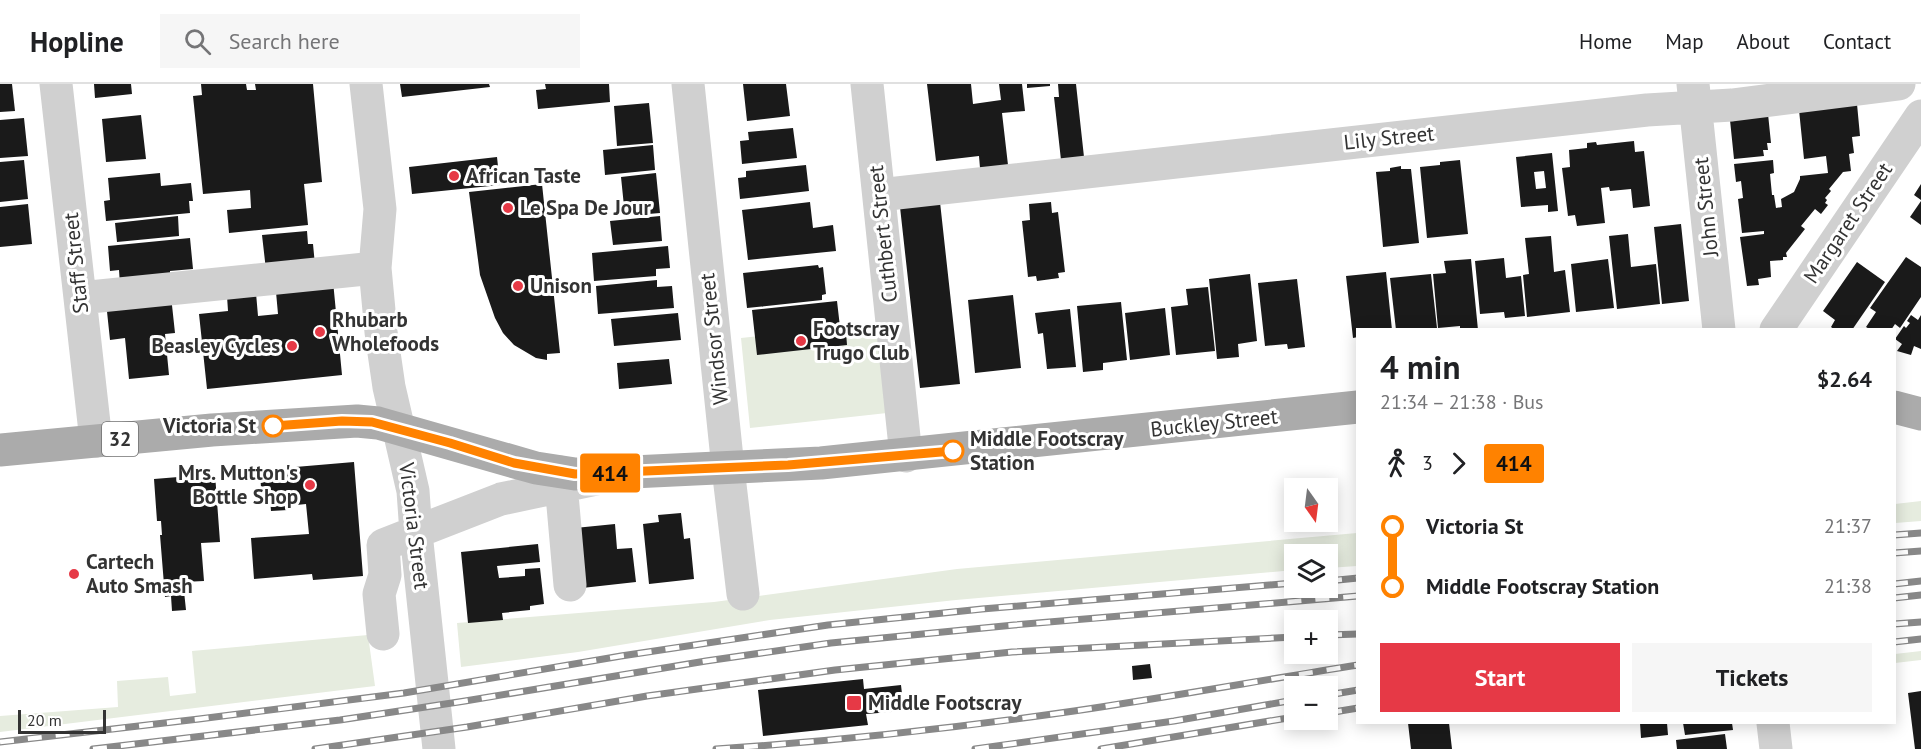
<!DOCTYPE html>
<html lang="en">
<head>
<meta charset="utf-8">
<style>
  body { margin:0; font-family:"PT Sans",sans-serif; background:#f6f6f6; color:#202124; height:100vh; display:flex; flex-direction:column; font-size:22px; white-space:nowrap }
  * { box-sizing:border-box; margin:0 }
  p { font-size:20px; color:#757577 }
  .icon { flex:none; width:33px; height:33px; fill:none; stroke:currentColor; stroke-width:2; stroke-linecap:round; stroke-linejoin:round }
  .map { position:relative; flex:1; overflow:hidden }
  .panel { position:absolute; left:1356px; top:244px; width:540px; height:396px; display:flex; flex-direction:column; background:#fff; border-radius:0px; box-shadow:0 3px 15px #0003 }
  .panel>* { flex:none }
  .badge { padding:0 12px; border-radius:4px; font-size:21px; line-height:39px }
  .needle { width:39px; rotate:166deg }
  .controls { position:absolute; left:1284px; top:394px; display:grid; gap:12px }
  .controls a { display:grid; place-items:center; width:54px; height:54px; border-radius:0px; background:#fff; box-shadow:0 3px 15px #0003; font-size:30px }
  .scale { position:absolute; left:18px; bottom:15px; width:88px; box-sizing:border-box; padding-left:6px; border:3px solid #333; border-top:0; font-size:16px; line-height:21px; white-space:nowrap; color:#333; -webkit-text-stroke:4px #fff; paint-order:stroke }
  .map>.badge { position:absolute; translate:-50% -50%; box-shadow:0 0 0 3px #fff }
  .legs { display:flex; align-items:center; gap:9px; height:66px; padding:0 24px; font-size:20px }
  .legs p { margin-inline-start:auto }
  .head { display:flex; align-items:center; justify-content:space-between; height:102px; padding:0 24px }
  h1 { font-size:33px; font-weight:600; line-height:45px }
  .cta { display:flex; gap:12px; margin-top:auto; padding:12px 24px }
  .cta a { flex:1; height:69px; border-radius:0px; background:#e63946; color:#fff; font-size:24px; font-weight:600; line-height:69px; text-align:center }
  .cta a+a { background:#f6f6f6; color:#202124 }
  ul { padding:0 24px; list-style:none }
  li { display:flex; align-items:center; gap:21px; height:60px; font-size:22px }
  li i { display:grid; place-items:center; width:9px; height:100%; margin:0 8px; background:currentColor }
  li i::after { content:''; width:15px; height:15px; margin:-8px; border:4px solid; border-radius:50%; background:#fff }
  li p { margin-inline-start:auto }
  li:first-child i { background:linear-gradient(#0000 50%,currentColor 0) }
  li:last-child i { background:linear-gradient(currentColor 50%,#0000 0) }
  header { display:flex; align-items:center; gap:36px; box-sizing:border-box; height:84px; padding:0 30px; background:#fff; border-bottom:2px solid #e0e0e0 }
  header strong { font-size:28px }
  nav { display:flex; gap:33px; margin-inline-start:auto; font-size:21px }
  .search { width:420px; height:54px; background:#f6f6f6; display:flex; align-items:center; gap:15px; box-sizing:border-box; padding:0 21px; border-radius:0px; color:#757577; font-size:22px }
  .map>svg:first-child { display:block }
  .green { fill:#e6ecdf }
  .building { fill:#1a1a1a; fill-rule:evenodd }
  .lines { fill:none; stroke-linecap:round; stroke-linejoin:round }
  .minor { stroke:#d0d0d0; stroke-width:33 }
  .major { stroke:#ababab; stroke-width:33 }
  .rail-casing { stroke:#888; stroke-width:7 }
  .rail { stroke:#fff; stroke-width:4.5; stroke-dasharray:14; stroke-linecap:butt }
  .line-1-casing { stroke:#fff; stroke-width:14 }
  .line-1 { stroke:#ff8200; stroke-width:9 }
  .poi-dot { fill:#e63946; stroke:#fff; stroke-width:2 }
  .stop-1-dot { fill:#fff; stroke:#ff8200; stroke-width:3 }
  .labels { text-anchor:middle; stroke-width:6; stroke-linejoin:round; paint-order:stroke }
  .shield { fill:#fff; stroke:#707070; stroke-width:1.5 }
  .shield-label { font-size:20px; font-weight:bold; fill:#333 }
  .street-label { font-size:21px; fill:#333; stroke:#fff }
  .poi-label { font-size:21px; font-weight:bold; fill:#333; stroke:#fff; text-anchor:start }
  .stop-label { font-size:21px; font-weight:bold; fill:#333; stroke:#fff; text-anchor:end }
</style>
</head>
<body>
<header>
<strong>Hopline</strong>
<div class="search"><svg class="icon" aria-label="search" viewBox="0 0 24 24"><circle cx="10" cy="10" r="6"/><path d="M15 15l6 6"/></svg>Search here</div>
<nav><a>Home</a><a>Map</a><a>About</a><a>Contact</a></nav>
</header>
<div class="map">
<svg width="1921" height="665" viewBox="0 0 1921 665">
  <rect width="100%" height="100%" fill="#fff"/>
  <path class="green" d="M878,239L887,329L750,344L741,254Z
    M1921,417V437L1895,439V420Z
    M1357,449V482L1328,484V471H1294V486L956,516L770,536L578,568L461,583L457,539L714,518L957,485Z
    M368,551L375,602L0,648V632L118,623L117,597L168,593L170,612L196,609L192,567Z
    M1921,567V576L1895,579V570Z"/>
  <path class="building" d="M0,0H12L15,27L0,28Z
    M94,0H131L132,10L95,14Z
    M201,0H246L247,6H256L255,0H313L322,98L304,100L308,141L229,149L227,126L251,124L250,106L203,110L193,12L202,11Z
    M400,0H489L490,3L402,13Z
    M545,0H609L610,18L538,25L536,6L546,5Z
    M743,0H786L790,32L747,37Z
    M927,0H971L973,20L1001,16L999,0H1022L1025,27L1002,29L1008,81L980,84L979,72L936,77Z
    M1027,0H1050V2L1027,4Z
    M1058,0H1076L1084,73L1061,76L1054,13H1059Z
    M649,19L653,59L617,62L614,22Z
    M1857,20L1860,52L1852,53L1854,69L1849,70L1851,87L1843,88L1829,105L1831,107L1825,114L1827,116L1825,119L1828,121L1821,130L1815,125L1801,142L1805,145L1786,169L1787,173H1783V176L1770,177L1771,193L1758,195L1759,201L1747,202L1740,153L1764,150V147L1742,149L1738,115L1743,114L1741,97L1736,98L1734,80L1773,76L1774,89L1770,90L1772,111H1774L1776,124L1782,123L1781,115L1794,108L1800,95V92L1828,89L1826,72L1804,75L1799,26Z
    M1768,30L1771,59H1767L1768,66H1763L1764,72L1734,75L1730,36Z
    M141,31L146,75L106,78L102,35Z
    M24,34L28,72L0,74V36Z
    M793,44L797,74L742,80L740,57L749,56L748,48Z
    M1634,57L1635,68L1644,67L1650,122L1633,124L1631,105L1610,107L1609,103L1601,104L1605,139L1577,142L1575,131L1568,132L1562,84L1570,83L1569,66L1587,64V59L1596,58L1597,61Z
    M653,61L655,86L605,91L603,66Z
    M1552,69L1558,127L1548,128V121L1521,123L1516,73ZM1544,87L1546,104L1536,105L1534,88Z
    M497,73L500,101L412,110L409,83Z
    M24,76L28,115L0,118V78Z
    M1460,76L1468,150L1427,154L1420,83L1440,81V78Z
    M806,81L809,107L740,115L738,94L746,93V87Z
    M1401,82V85H1411L1419,159L1383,163L1376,88L1390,87V84Z
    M160,89L161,102L191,99L193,117H189L190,129L106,137L104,117L110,116L108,94Z
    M656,89L660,129L625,132L621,93Z
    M542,100L560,269L547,270V276L536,274L514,261L503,249L495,234L480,191L469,108Z
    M1921,100V116L1914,111Z
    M1921,117V141L1910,133Z
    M810,118L813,144L833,141L836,167L748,176L742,126Z
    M940,118L960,300L920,304L900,123Z
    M1051,118L1052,129L1058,128L1065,188L1058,189L1059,194L1037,197L1036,192L1028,193L1022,137L1030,136L1029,120Z
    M28,120L32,160L0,163V123Z
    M178,132L179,152L117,158L115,139Z
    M660,132L662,157L613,161L610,137Z
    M1681,140L1689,217L1662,220L1654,143Z
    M307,147L308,160H313L315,181L266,186L262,151Z
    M1628,150L1631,183L1656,180L1660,220L1617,225L1609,152Z
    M1551,152L1554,188L1565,186L1570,228L1527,233L1523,191L1529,190L1525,154Z
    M190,154L193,185L170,187V195L120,201L119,186L110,187L108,162Z
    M668,162L670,184L656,185V192L594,197L592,169Z
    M1906,173L1921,183V213L1900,244L1895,240L1891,246H1871L1866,243L1876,228L1870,224Z
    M1504,174L1506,194L1521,192L1525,232L1505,234L1504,228L1480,230L1475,177Z
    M1471,175L1478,246H1460V242L1438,244L1433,190L1446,189L1444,177Z
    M1608,175L1614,224L1576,228L1571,180Z
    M1857,178L1885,198L1852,246H1835L1831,243L1835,236L1823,227Z
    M818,181L819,184L823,183L826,210L822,211V216L747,224L743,189Z
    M1386,188L1392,246H1358V253L1353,254L1346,192Z
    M1250,190L1257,257L1238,260L1239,273L1217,275L1209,195Z
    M1431,190L1437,244L1396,246L1390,194Z
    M1297,195L1305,263L1288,265L1287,260L1265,262L1258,199Z
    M657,196V203L672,202L674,224L598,230L596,202Z
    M333,197L342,291L207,305L199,230L228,227L227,212L256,209L258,232L278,230L276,208Z
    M1208,203L1215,267L1176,271L1171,223L1188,221L1186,205Z
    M1013,211L1021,284L975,289L968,216Z
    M171,212L175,249L165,250L169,291L129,295L125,254L110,256L106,218Z
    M837,217L840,243H837V249L846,248L847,261L757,271L752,226Z
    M1121,218L1127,276L1103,279V286L1083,288L1077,222Z
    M1165,224L1170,271L1130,276L1125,229Z
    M1070,225L1076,283L1047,285L1043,249L1038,250L1035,229Z
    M678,229L681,256L614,262L611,235Z
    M1911,231L1918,236L1921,231V265L1914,262L1911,271L1897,267L1902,260L1895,255L1904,242L1906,244L1910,239L1907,237Z
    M669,275L672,300L619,305L617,279Z
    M354,378L363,492L313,496L312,490L254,495L251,454L309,450L306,420L287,422L288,426L271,427L269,404H261L260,386Z
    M215,390L220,458L201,459L204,497L183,498L186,526L172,527L171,512L165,513L160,451H162L161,437H157L154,395Z
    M681,429L684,455L690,454L694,495L649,500L643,440L659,438L658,431Z
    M615,440L617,465L632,464L636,498L582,504L575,444Z
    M538,460L540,478L497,482L499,494L525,492V485L540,484L544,520L530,522V526L502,529L503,536L468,539L461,468Z
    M1150,580L1152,594L1133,596L1132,582Z
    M863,595L864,605L901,601L904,627L866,630L868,641L763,652L758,606Z
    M1921,607V665H1915L1908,609Z
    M1408,639H1449L1452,665H1411Z
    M1640,639H1667L1668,651L1641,654Z
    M1683,639H1732L1733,646L1685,651Z
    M1725,650L1727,665H1677L1676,656Z"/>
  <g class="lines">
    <path class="minor" d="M56,0L96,357
      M366,0L380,125L375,184L381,248L389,303L413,407L416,449L439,665
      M688,0L728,384L743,510
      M867,0L906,372
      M1693,0L1719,246
      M879,111L1647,26L1732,21L1899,0
      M80,214L375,184
      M1776,246L1921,32
      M560,388L570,501
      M383,550L379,510L385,491L383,461L501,415L596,395
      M1773,639L1776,665"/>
    <path class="major" d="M1894,323L1921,330
      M0,366L212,346L357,337L378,339L536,384L575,390H590L821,379L1358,323"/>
    <g class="rail-casing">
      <path id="rail" d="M1894,451L1921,449
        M1894,469L1921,467
        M1328,497L1358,494
        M1894,500L1921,497
        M1894,514L1921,511
        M1894,540L1921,538
        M1328,551L1358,550
        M1894,558L1921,555
        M1328,611L1358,606
        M1328,629L1358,624
        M0,658L199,635L404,609L621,572L828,541L982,525L1294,499
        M93,665L340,636L465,617L706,577L831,559L1014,541L1358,512
        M315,665L467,643L647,612L835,586L1012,568L1294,553
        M716,665C836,657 955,644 1074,627C1169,613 1263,596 1358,581
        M975,665L1174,637L1294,616
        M1101,665L1294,633"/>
    </g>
    <use href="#rail" class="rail"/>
  </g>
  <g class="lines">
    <g class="line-1-casing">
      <path id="line-1" d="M273,342L342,337L372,338L450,359L514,379L575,390L788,381L953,367"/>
    </g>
    <use href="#line-1" class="line-1"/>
  </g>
  <g class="poi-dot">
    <circle cx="454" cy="92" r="6"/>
    <circle cx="508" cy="124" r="6"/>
    <circle cx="518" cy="202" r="6"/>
    <circle cx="320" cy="248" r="6"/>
    <circle cx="801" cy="257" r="6"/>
    <circle cx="292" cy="262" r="6"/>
    <circle cx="310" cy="401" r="6"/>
    <circle cx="74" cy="490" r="6"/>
    <rect x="846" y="611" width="16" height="16" rx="3"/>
  </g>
  <g class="stop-1-dot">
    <circle cx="273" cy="342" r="10"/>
    <circle cx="953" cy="367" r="10"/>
  </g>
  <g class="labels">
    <rect class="shield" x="102" y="338" width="36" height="34" rx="4.5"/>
    <g class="shield-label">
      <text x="120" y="362">32</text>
    </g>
    <g class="street-label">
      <text transform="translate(1389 54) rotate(-6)" y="7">Lily Street</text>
      <text transform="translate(1706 123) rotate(-96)" y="7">John Street</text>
      <text transform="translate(1848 139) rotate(-56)" y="7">Margaret Street</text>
      <text transform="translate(883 150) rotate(-96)" y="7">Cuthbert Street</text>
      <text transform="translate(76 179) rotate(-96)" y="7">Staff Street</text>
      <text transform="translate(714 255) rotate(-96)" y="7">Windsor Street</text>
      <text transform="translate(1214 339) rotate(-6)" y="7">Buckley Street</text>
      <text transform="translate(414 442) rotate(83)" y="7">Victoria Street</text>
    </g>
    <g class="poi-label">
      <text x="466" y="99">African Taste</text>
      <text x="520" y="131">Le Spa De Jour</text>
      <text x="530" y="209">Unison</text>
      <text x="332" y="243">Rhubarb<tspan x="332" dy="24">Wholefoods</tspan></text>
      <text x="813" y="252">Footscray<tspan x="813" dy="24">Trugo Club</tspan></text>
      <text x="280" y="269" text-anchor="end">Beasley Cycles</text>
      <text x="298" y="396" text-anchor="end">Mrs. Mutton's<tspan x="298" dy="24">Bottle Shop</tspan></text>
      <text x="86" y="485">Cartech<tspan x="86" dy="24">Auto Smash</tspan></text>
      <text x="868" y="626">Middle Footscray</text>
    </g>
    <g class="stop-label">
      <text x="256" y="349">Victoria St</text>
      <text x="970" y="362" text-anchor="start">Middle Footscray<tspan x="970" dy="24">Station</tspan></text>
    </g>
  </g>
</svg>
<div class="controls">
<a><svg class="needle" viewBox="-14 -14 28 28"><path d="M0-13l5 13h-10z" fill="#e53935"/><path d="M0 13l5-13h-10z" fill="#757577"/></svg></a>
<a><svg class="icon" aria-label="layers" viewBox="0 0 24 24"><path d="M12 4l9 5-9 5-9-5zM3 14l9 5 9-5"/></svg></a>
<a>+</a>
<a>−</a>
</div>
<div class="scale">20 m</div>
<b class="badge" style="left:610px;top:389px;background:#ff8200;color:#111">414</b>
<section class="panel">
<div class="head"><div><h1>4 min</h1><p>21:34 – 21:38 · Bus</p></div><b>$2.64</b></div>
<div class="legs"><svg class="icon" aria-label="walk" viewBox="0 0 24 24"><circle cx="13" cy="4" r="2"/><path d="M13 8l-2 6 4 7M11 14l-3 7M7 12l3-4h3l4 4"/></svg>3<svg class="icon" aria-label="forward" viewBox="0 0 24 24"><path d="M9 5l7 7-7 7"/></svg><b class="badge" style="background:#ff8200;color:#111">414</b></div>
<ul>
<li><i style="color:#ff8200"></i><b>Victoria St</b><p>21:37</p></li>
<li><i style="color:#ff8200"></i><b>Middle Footscray Station</b><p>21:38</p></li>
</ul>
<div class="cta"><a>Start</a><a>Tickets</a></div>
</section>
</div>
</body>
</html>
